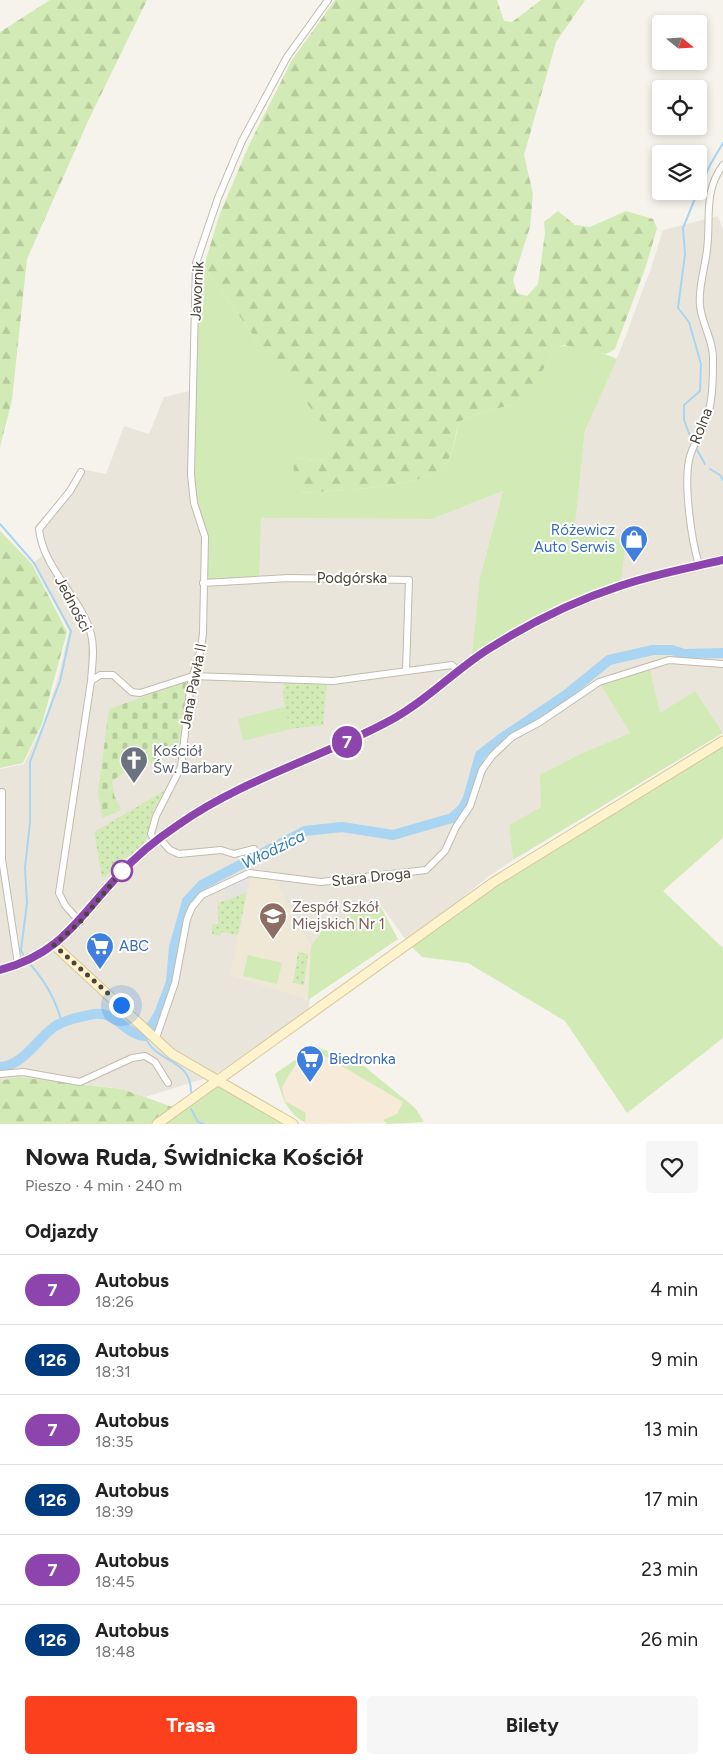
<!DOCTYPE html>
<html lang="pl">
<head>
<meta charset="utf-8">
<style>
  body { margin:0; font-family:Figtree,sans-serif; background:#f6f6f6; color:#222; height:100vh; display:flex; flex-direction:column; font-size:19px; white-space:nowrap }
  * { box-sizing:border-box; margin:0 }
  p { font-size:16px; color:#767676 }
  .icon { flex:none; width:28px; height:28px; fill:none; stroke:currentColor; stroke-width:2; stroke-linecap:round; stroke-linejoin:round }
  .map { position:relative; height:1124px; overflow:hidden }
  .details { display:flex; flex-direction:column; background:#fff; flex:1 }
  .details>* { flex:none }
  .badge { padding:0 10px; border-radius:16px; font-size:18px; line-height:32px }
  .needle { width:32px; rotate:108deg }
  .buttons { position:absolute; left:652px; top:15px; display:grid; gap:10px }
  .buttons a { display:grid; place-items:center; width:55px; height:55px; border-radius:5px; background:#fff; box-shadow:0 2px 8px #0003; font-size:25px }
  .you { position:absolute; width:25px; height:25px; margin:-12px; border:4px solid #fff; border-radius:50%; background:#1a73e8; box-shadow:0 0 0 8px #1a73e833 }
  .map>.badge { position:absolute; translate:-50% -50%; box-shadow:0 0 0 2px #fff }
  h2 { padding:0 25px; font-size:19px; line-height:45px }
  .round { display:grid; place-items:center; flex:none; width:52px; height:52px; border-radius:5px; background:#f6f6f6 }
  .summary { display:flex; align-items:center; justify-content:space-between; height:85px; padding:0 25px }
  h1 { font-size:24px; font-weight:700; line-height:38px }
  .button { display:flex; gap:10px; margin-top:auto; padding:10px 25px }
  .button a { flex:1; height:58px; border-radius:5px; background:#fc3f1d; color:#fff; font-size:20px; font-weight:700; line-height:58px; text-align:center }
  .button a+a { background:#f6f6f6; color:#222 }
  ul { padding:0; list-style:none }
  li { display:flex; align-items:center; gap:15px; height:70px; padding:0 25px; border-top:1px solid #e0e0e0 }
  li div { flex:1 }
  li b { display:block; font-size:19px }
  li em { font-style:normal }
  li .badge { min-width:55px; font-weight:700; text-align:center }
  .map>svg:first-child { display:block }
  .residential { fill:#eae5da }
  .commercial { fill:#f7ead8 }
  .education { fill:#efe8d6 }
  .grass { fill:#d2eab5 }
  .forest { fill:url(#forest-firs) }
  .cemetery { fill:url(#cemetery-stones) }
  .park { fill:url(#park-dots) }
  .parking { fill:#e5e3e0 }
  .lines { fill:none; stroke-linecap:round; stroke-linejoin:round }
  .stream { stroke:#a9d4f2; stroke-width:2 }
  .river { stroke:#a9d4f2; stroke-width:10 }
  .street-casing { stroke:#c2bbae; stroke-width:8 }
  .secondary-casing { stroke:#d6c79b; stroke-width:11 }
  .street { stroke:#fff; stroke-width:6 }
  .secondary { stroke:#fff3cd; stroke-width:9 }
  .line-casing { stroke:#fff; stroke-width:11 }
  .line { stroke:#8e44ad; stroke-width:8 }
  .walk { stroke:#4b4439; stroke-width:5; stroke-dasharray:0 9 }
  .stop-dot { fill:#fff; stroke:#8e44ad; stroke-width:2.5 }
  .labels { text-anchor:middle; stroke-width:4; stroke-linejoin:round; paint-order:stroke }
  .street-label { font-size:15px; fill:#4b4439; stroke:#fff }
  .shop-label { font-size:15px; fill:#366cbe; stroke:#fff; text-anchor:start }
  .worship-label { font-size:15px; fill:#5b616d; stroke:#fff; text-anchor:start }
  .education-label { font-size:15px; fill:#785e54; stroke:#fff; text-anchor:start }
  .water-label { font-size:16px; font-style:italic; fill:#2e7ab2; stroke:#fff }
</style>
</head>
<body>
<div class="map">
<svg width="723" height="1124" viewBox="0 0 723 1124">
  <defs>
    <pattern id="forest-firs" width="22" height="20" patternUnits="userSpaceOnUse" patternTransform="scale(1.25)"><rect width="22" height="20" fill="#d2eab5"/><path d="M5 1l3.5 6h-7zM16 11l3.5 6h-7z" fill="#b6ca9c"/></pattern>
    <pattern id="cemetery-stones" width="16" height="16" patternUnits="userSpaceOnUse" patternTransform="scale(1.25)"><rect width="16" height="16" fill="#d2eab5"/><path d="M2 7V4a2 2 0 0 1 4 0v3zM10 15v-3a2 2 0 0 1 4 0v3z" fill="#b6ca9c"/></pattern>
    <pattern id="park-dots" width="8" height="8" patternUnits="userSpaceOnUse" patternTransform="scale(1.25)"><rect width="8" height="8" fill="#d2eab5"/><path d="M2 2h.1M6 6h.1" fill="none" stroke="#b6ca9c" stroke-width="1.8" stroke-linecap="round"/></pattern>
  </defs>
  <rect width="100%" height="100%" fill="#f6f3ec"/>
  <path class="residential" d="M718,216L723,230V733L695,691L660,714L600,683L630,733L580,754L541,775V807L509,825L513,860L489,876L408,943L377,900L311,946L309,1014L213,1076L145,1097L122,1089L70,1082L0,1087V769L24,764L43,725L59,674L69,631L33,563L46,553L34,527L85,470L106,474L124,426L149,434L164,397L194,390L193,422L204,583L261,518L432,519L503,491L480,577L574,535L585,431L620,351L651,268L663,230Z"/>
  <path class="commercial" d="M315,1046L365,1067L415,1108L424,1122L307,1124L299,1119L285,1104L275,1074Z"/>
  <path class="education" d="M250,876L273,878L311,946L308,1000L230,975Z"/>
  <path class="grass" d="M204,266L255,338L321,420L329,437V453L324,461L297,458L299,493C331,490 429,490 447,462C454,452 456,434 459,422C474,413 487,412 503,407C529,400 542,370 556,348C572,341 601,352 617,359L585,431L574,535L626,539L621,580L546,614L472,656L480,577L503,491L432,519L261,518L259,580L203,583L205,537L192,492L195,278Z
    M649,666L660,713L695,691L723,733L513,860L509,825L541,807L540,775L580,754L630,733L599,682Z
    M287,706L290,729L243,741L238,719Z
    M723,742V838L663,891L723,948V1038L627,1113L565,1021L468,963L422,957L408,943L494,882Z
    M377,900L398,939L308,1000L311,946L325,927Z
    M248,955L282,963L277,984L243,976Z
    M315,1046L365,1067L415,1108L424,1122L387,1124L383,1120L397,1114L403,1102L318,1052L310,1062L301,1057L299,1059L282,1087L285,1101L306,1113L305,1122L308,1124C286,1114 282,1095 275,1074Z
    M218,1080L294,1124H158Z"/>
  <path class="forest" d="M50,0H147L89,119L27,259L12,400L0,447V32Z
    M335,0H497L504,21L512,22L541,0H585L556,42L524,155L533,194L530,227L513,280L517,293L527,296L538,284L545,233L544,222L558,211L575,225L590,227L626,211L653,219L657,228L646,266L615,349L606,354L564,345L556,348C542,370 530,400 503,407C487,412 474,413 459,422C455,434 454,451 447,462C429,490 331,490 299,493L295,489L293,462L297,458L324,461L329,453V437L320,420L255,338L204,266L219,216L249,145L292,60Z
    M0,531L32,564L67,632L42,724L23,763L0,768Z
    M18,1077L122,1089L178,1109L158,1124H0V1081Z"/>
  <path class="cemetery" d="M188,681L178,750L153,765L145,758L112,781L114,795L121,810L102,818L98,793L109,709Z"/>
  <path class="park" d="M284,683L327,685L323,725L290,729L283,696Z
    M164,791L152,814L146,841L131,855L121,860L105,877H102L94,832Z
    M247,892L238,935L222,932L220,936L212,934V924H218V903Z
    M298,952L308,954L304,985L293,983Z"/>
  <path class="parking" d="M245,876H250L247,892L225,901L226,885Z"/>
  <g class="lines">
    <path class="stream" d="M699,190L710,165L723,143
      M693,444L684,420V405L700,391L701,364L689,322L678,308L685,254L683,228L698,191
      M696,448L705,464
      M710,469L720,475L723,480
      M0,524L34,563L71,631L60,681L30,762V822L25,868L27,903L21,950L25,959
      M28,962C44,979 56,1000 62,1023
      M145,1036C155,1064 191,1057 191,1092
      M191,1109L198,1122L204,1124"/>
    <path class="river" d="M0,1067C24,1065 36,1040 54,1027C64,1020 83,1016 94,1014C117,1011 125,1035 145,1036L159,1014L171,982L174,947L187,901L202,885L305,831L342,827L393,835L452,818L463,808L468,798L480,755L502,738L566,695L609,660L653,650H672L684,654L723,653"/>
    <g class="street-casing">
      <path id="street" d="M699,565C691,539 684,486 689,460C692,445 702,432 707,418C713,400 713,376 713,357C713,340 702,324 700,306C698,287 705,268 707,250C711,219 703,192 723,165
        M203,583L289,578L409,580L406,671
        M91,681L100,675H113L132,692L140,693L193,676L333,681L452,665L459,672
        M2,792V859L18,964
        M159,838L170,850L179,854L221,850L234,854L254,849
        M155,842L151,834L156,816L181,767L191,682L201,649L203,633L205,537L194,503L191,475L196,263L218,198L242,141L287,57L328,0
        M80,922L65,905L59,893L91,681C92,665 95,650 91,634C81,597 43,569 39,529L70,491L81,472
        M156,1038L175,983L187,919L192,907L202,895L249,873L321,882L426,870L445,851L456,827L470,806L482,770L492,756L512,737L540,722L599,682L669,660L723,664
        M0,1074L23,1072L80,1082L132,1058L145,1056L155,1062L168,1083"/>
    </g>
    <g class="secondary-casing">
      <path id="secondary" d="M54,945L172,1054L293,1124
        M0,970C62,953 79,917 120,874C137,855 157,839 178,825C243,779 321,758 391,720C426,701 453,672 487,650C528,624 574,601 620,586C654,574 689,569 723,560
        M157,1124L494,882L723,741"/>
    </g>
    <use href="#street" class="street"/>
    <use href="#secondary" class="secondary"/>
  </g>
  <g class="lines">
    <g class="line-casing">
      <path id="line" d="M0,970C63,953 78,917 120,874C137,855 157,839 178,825C243,779 321,758 391,720C426,701 453,672 487,650C528,624 574,601 620,586C654,574 689,568 723,560"/>
    </g>
    <use href="#line" class="line"/>
    <path class="walk" d="M121,1005L54,945L80,922L122,871"/>
  </g>
  <defs>
    <g id="shop-pin" transform="scale(1.4375)"><path d="M0 17L-7.5 6A9.5 9.5 0 1 1 7.5 6Z" fill="#3f7fe0" stroke="#fff"/><path d="M-5-2.5h2.3a2.7 3.5 0 0 1 5.4 0H5L5.5 6h-11ZM-1.5-2.5h3a1.5 2.3 0 0 0-3 0Z" fill="#fff"/></g>
    <g id="church-pin" transform="scale(1.4375)"><path d="M0 17L-7.5 6A9.5 9.5 0 1 1 7.5 6Z" fill="#6b7280" stroke="#fff"/><path d="M-1.2-6h2.4v3.5h3.3v2.4h-3.3V6h-2.4V-.1h-3.3v-2.4h3.3Z" fill="#fff"/></g>
    <g id="school-pin" transform="scale(1.4375)"><path d="M0 17L-7.5 6A9.5 9.5 0 1 1 7.5 6Z" fill="#8d6e63" stroke="#fff"/><path d="M0-5L7-2L0 1L-7-2ZM-4 1L0 2.5L4 1V4Q0 6-4 4Z" fill="#fff"/></g>
    <g id="supermarket-pin" transform="scale(1.4375)"><path d="M0 17L-7.5 6A9.5 9.5 0 1 1 7.5 6Z" fill="#3f7fe0" stroke="#fff"/><path d="M-6-5.5h2.5l.6 2H6L4.5 2H-2.5L-4.4-4H-6ZM-1.5 3.2a1.3 1.3 0 1 0 .1 0ZM3 3.2a1.3 1.3 0 1 0 .1 0Z" fill="#fff"/></g>
  </defs>
  <g fill-rule="evenodd">
    <use href="#shop-pin" x="634" y="539"/>
    <use href="#church-pin" x="134" y="760"/>
    <use href="#school-pin" x="273" y="916"/>
    <use href="#supermarket-pin" x="100" y="946"/>
    <use href="#supermarket-pin" x="310" y="1059"/>
  </g>
  <circle class="stop-dot" cx="122" cy="871" r="10"/>
  <g class="labels">
    <g class="street-label">
      <text transform="translate(197 291) rotate(-87)" y="5">Jawornik</text>
      <text transform="translate(701 426) rotate(-69)" y="5">Rolna</text>
      <text x="352" y="583">Podgórska</text>
      <text transform="translate(73 604) rotate(62)" y="5">Jedności</text>
      <text transform="translate(193 686) rotate(-79)" y="5">Jana Pawła II</text>
      <text transform="translate(371 877) rotate(-6)" y="5">Stara Droga</text>
    </g>
    <g class="shop-label">
      <text x="615" y="535" text-anchor="end">Różewicz<tspan x="615" dy="17">Auto Serwis</tspan></text>
      <text x="119" y="951">ABC</text>
      <text x="329" y="1064">Biedronka</text>
    </g>
    <g class="worship-label">
      <text x="153" y="756">Kościół<tspan x="153" dy="17">Św. Barbary</tspan></text>
    </g>
    <g class="education-label">
      <text x="292" y="912">Zespół Szkół<tspan x="292" dy="17">Miejskich Nr 1</tspan></text>
    </g>
    <g class="water-label">
      <text transform="translate(273 849) rotate(-26)" y="6">Włodzica</text>
    </g>
  </g>
</svg>
<div class="buttons">
<a><svg class="needle" viewBox="-14 -14 28 28"><path d="M0-13l5 13h-10z" fill="#e53935"/><path d="M0 13l5-13h-10z" fill="#767676"/></svg></a>
<a><svg class="icon" aria-label="locate" viewBox="0 0 24 24"><circle cx="12" cy="12" r="6"/><path d="M12 2v4M12 18v4M2 12h4M18 12h4"/></svg></a>
<a><svg class="icon" aria-label="layers" viewBox="0 0 24 24"><path d="M12 4l9 5-9 5-9-5zM3 14l9 5 9-5"/></svg></a>
</div>
<div class="you" style="left:121px;top:1005px"></div>
<b class="badge" style="left:347px;top:742px;background:#8e44ad;color:#fff">7</b>
</div>
<section class="details">
<div class="summary"><div><h1>Nowa Ruda, Świdnicka Kościół</h1><p>Pieszo · 4 min · 240 m</p></div><a class="round"><svg class="icon" aria-label="heart" viewBox="0 0 24 24"><path d="M12 20l-8-8c-3-5 5-10 8-4 3-6 11-1 8 4z"/></svg></a></div>
<h2>Odjazdy</h2>
<ul>
<li><span class="badge" style="background:#8e44ad;color:#fff">7</span><div><b>Autobus</b><p>18:26</p></div><em>4 min</em></li>
<li><span class="badge" style="background:#003b80;color:#fff">126</span><div><b>Autobus</b><p>18:31</p></div><em>9 min</em></li>
<li><span class="badge" style="background:#8e44ad;color:#fff">7</span><div><b>Autobus</b><p>18:35</p></div><em>13 min</em></li>
<li><span class="badge" style="background:#003b80;color:#fff">126</span><div><b>Autobus</b><p>18:39</p></div><em>17 min</em></li>
<li><span class="badge" style="background:#8e44ad;color:#fff">7</span><div><b>Autobus</b><p>18:45</p></div><em>23 min</em></li>
<li><span class="badge" style="background:#003b80;color:#fff">126</span><div><b>Autobus</b><p>18:48</p></div><em>26 min</em></li>
</ul>
<div class="button"><a>Trasa</a><a>Bilety</a></div>
</section>
</body>
</html>
